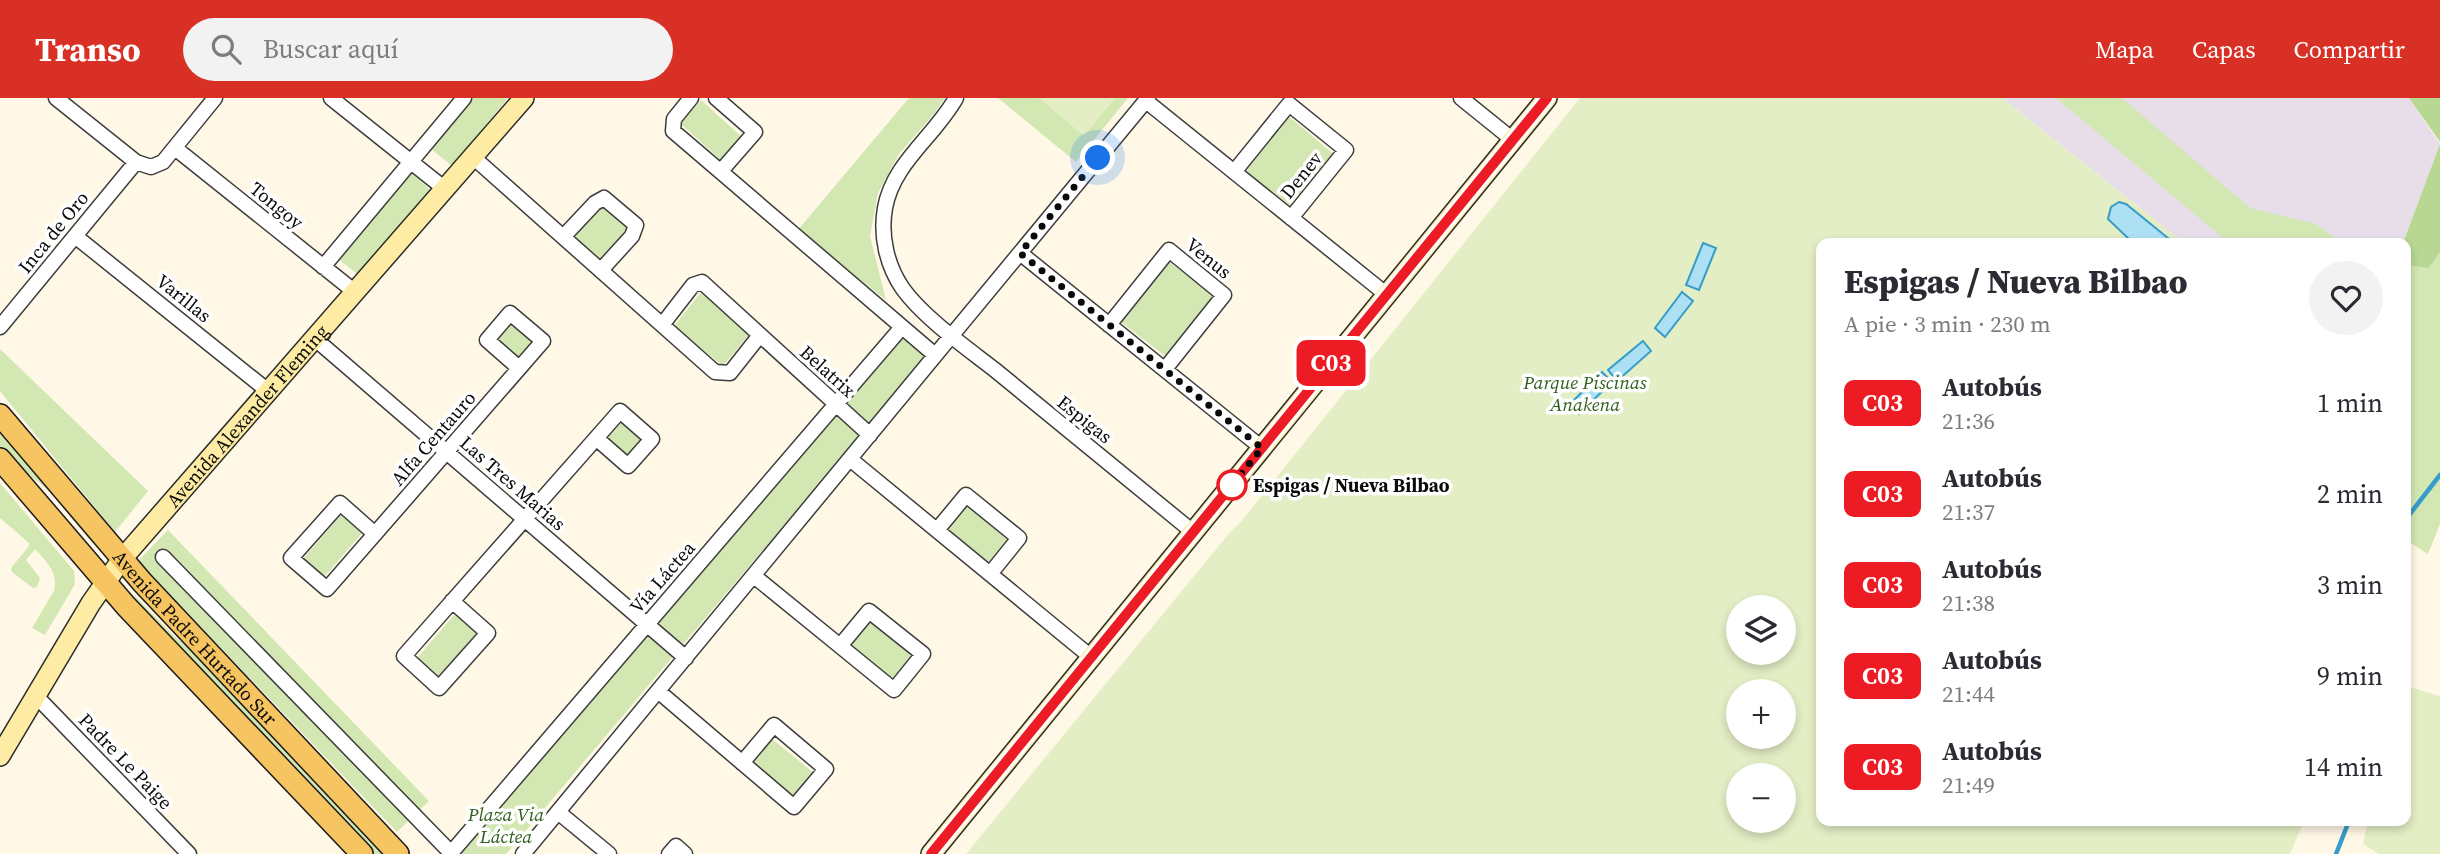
<!DOCTYPE html>
<html lang="es">
<head>
<meta charset="utf-8">
<style>
  body { margin:0; font-family:"Source Serif 4",serif; background:#f2f2f3; color:#2b2b33; height:100vh; display:flex; flex-direction:column; font-size:26px; white-space:nowrap }
  * { box-sizing:border-box; margin:0 }
  p { font-size:23px; color:#7c7c81 }
  .icon { flex:none; width:38px; height:38px; fill:none; stroke:currentColor; stroke-width:2; stroke-linecap:round; stroke-linejoin:round }
  .map { position:relative; flex:1; overflow:hidden }
  .panel { position:absolute; left:1816px; top:140px; width:595px; height:588px; display:flex; flex-direction:column; background:#fff; border-radius:14px; box-shadow:0 4px 10px #0003 }
  .panel>* { flex:none }
  .badge { padding:0 14px; border-radius:10px; font-size:24px; line-height:46px }
  .buttons { position:absolute; left:1726px; top:497px; display:grid; gap:14px }
  .buttons a { display:grid; place-items:center; width:70px; height:70px; border-radius:50%; background:#fff; box-shadow:0 4px 10px #0003; font-size:35px }
  .you { position:absolute; width:35px; height:35px; margin:-18px; border:5px solid #fff; border-radius:50%; background:#1a73e8; box-shadow:0 0 0 10px #1a73e833 }
  .map>.badge { position:absolute; translate:-50% -50%; box-shadow:0 0 0 4px #fff }
  .round { display:grid; place-items:center; flex:none; width:74px; height:74px; border-radius:37px; background:#f2f2f3 }
  .headline { display:flex; align-items:center; justify-content:space-between; height:119px; padding:0 28px }
  h1 { font-size:33px; font-weight:800; line-height:52px }
  ul { padding:0; list-style:none }
  li { display:flex; align-items:center; gap:21px; height:91px; padding:0 28px }
  li div { flex:1 }
  li b { display:block; font-size:26px }
  li em { font-style:normal }
  li .badge { min-width:77px; font-weight:700; text-align:center }
  header { display:flex; align-items:center; gap:42px; box-sizing:border-box; height:98px; padding:0 35px; background:#d93025; color:#fff }
  header strong { font-size:33px }
  nav { display:flex; gap:38px; margin-inline-start:auto; font-size:24px }
  .search { width:490px; height:63px; background:#f2f2f3; display:flex; align-items:center; gap:18px; box-sizing:border-box; padding:0 24px; border-radius:38px; color:#7c7c81; font-size:26px }
  .map>svg:first-child { display:block }
  .industrial { fill:#e7dee9 }
  .green { fill:#d3e7b3 }
  .forest { fill:#b8d793 }
  .pitch { fill:#e4eec5; fill-rule:evenodd }
  .water { fill:#aee0f4; stroke:#369cca; stroke-width:2 }
  .lines { fill:none; stroke-linecap:round; stroke-linejoin:round }
  .stream { stroke:#369cca; stroke-width:4.5 }
  .street-casing { stroke:#3d3d3d; stroke-width:17 }
  .secondary-casing { stroke:#2c2c2c; stroke-width:22 }
  .primary-casing { stroke:#1b1b1b; stroke-width:24 }
  .street { stroke:#fff; stroke-width:14 }
  .secondary { stroke:#feeca4; stroke-width:19 }
  .primary { stroke:#f6c460; stroke-width:21 }
  .line-casing { stroke:#fff; stroke-width:16 }
  .line { stroke:#ed1c24; stroke-width:10 }
  .walk { stroke:#0a0a0a; stroke-width:7; stroke-dasharray:0 12.6 }
  .stop-dot { fill:#fff; stroke:#ed1c24; stroke-width:3.5 }
  .labels { text-anchor:middle; stroke-width:7; stroke-linejoin:round; paint-order:stroke }
  .street-label { font-size:19px; fill:#0a0a0a; stroke:#fff }
  .park-label { font-size:19px; font-style:italic; fill:#305f1d; stroke:#fff }
  .stop-label { font-size:19px; font-weight:bold; fill:#0a0a0a; stroke:#fff; text-anchor:start }
</style>
</head>
<body>
<header>
<strong>Transo</strong>
<div class="search"><svg class="icon" aria-label="search" viewBox="0 0 24 24"><circle cx="10" cy="10" r="6"/><path d="M15 15l6 6"/></svg>Buscar aquí</div>
<nav><a>Mapa</a><a>Capas</a><a>Compartir</a></nav>
</header>
<div class="map">
<svg width="2440" height="756" viewBox="0 0 2440 756">
  <rect width="100%" height="100%" fill="#fff8e7"/>
  <path class="industrial" d="M2002,0H2409L2440,46L2403,145H2184Z"/>
  <path class="green" d="M471,0H508L452,68L430,50Z
    M909,0H945L933,17L899,56L878,95L870,138L886,202L797,133Z
    M998,0H1128L1076,64Z
    M2056,0H2122L2250,110L2316,126L2342,145H2229Z
    M701,2L744,41L723,64L680,25Z
    M1286,16L1336,58L1289,115L1239,73Z
    M410,74L432,93L361,179L338,161Z
    M599,107L627,131L599,163L571,139Z
    M2440,154V426L2428,456L2406,442V167L2429,170Z
    M1168,163L1216,200L1169,261L1121,224Z
    M702,193L752,233L723,268L674,228Z
    M510,225L532,244L517,261L495,242Z
    M900,239L926,259L506,756H456Z
    M0,251L148,393L115,434L0,293Z
    M620,322L642,341L627,358L605,339Z
    M0,331L96,443L93,446L49,393L6,357L0,349Z
    M0,385L74,473L75,486L45,537L32,530L54,493C59,475 46,463 35,451L26,462L40,480L37,489L33,490L12,474L11,470L29,448V445L0,420Z
    M966,406L1009,441L989,466L946,431Z
    M341,417L362,435L324,479L303,461Z
    M168,432L429,703L397,734L138,463Z
    M135,498L174,538L209,567L389,756H373L133,502Z
    M455,516L477,534L439,579L417,560Z
    M870,523L913,558L893,583L850,548Z
    M771,640L814,675L794,700L751,665Z"/>
  <path class="forest" d="M2409,0H2440V44Z
    M2440,46V154L2429,170L2406,167V145H2403Z"/>
  <path class="pitch" d="M1039,0H1112L1114,1L1084,38Z
    M1580,0H2002L2184,145H1822V723H2304L2290,756H966L1231,433L1240,425ZM1738,509H1783V555H1738ZM1738,593H1783V639H1738ZM1738,677H1783V723H1738Z
    M2406,588L2440,598V756H2379L2363,746L2368,723H2406Z"/>
  <path class="water" d="M2119,104L2126,106L2174,145H2133L2108,121L2111,109Z
    M1703,145L1716,150L1699,192L1686,187Z
    M1682,194L1693,203L1665,239L1655,230Z
    M1643,243L1651,253L1617,283L1608,272Z
    M1602,274L1612,284L1579,316L1570,306Z"/>
  <g class="lines">
    <path class="stream" d="M2406,421L2440,377
      M2336,756L2349,723"/>
    <g class="street-casing">
      <path id="street" d="M56,0L136,64L151,69L163,64L215,0
        M331,0L445,91
        M691,0L674,21L673,33L935,257
        M716,0L755,34L721,73
        M956,0C934,39 893,65 885,110C880,138 887,168 903,191C924,220 967,250 995,272C1061,326 1127,380 1193,434
        M1461,0L1513,42
        M1146,3L1387,197
        M175,50L355,194
        M473,59L715,274L730,275L760,237
        M1234,74L1289,6L1346,52L1291,120
        M75,138L268,293
        M563,139L595,105L604,100L636,127L632,138L601,172
        M1020,155L1262,350
        M323,169L464,0
        M662,227L693,187L702,184L870,337
        M1109,227L1169,152L1224,197L1165,271
        M0,229L136,64
        M314,240L686,560
        M850,361L1091,559
        M937,432L966,397L1019,440L990,476
        M375,436L340,405L291,460L327,491C399,408 471,326 543,243L510,215L487,242L519,270
        M163,459L452,756
        M754,478L840,548
        M452,503L488,535L439,590L404,558L620,313L652,341L628,368L596,340
        M869,513L923,556L894,592L840,548Z
        M658,593L794,709L826,671L774,627L742,665
        M35,597L189,756
        M558,714L609,756
        M451,755L902,229
        M523,756L1148,0
        M669,756L676,748L685,756"/>
    </g>
    <g class="secondary-casing">
      <g id="secondary">
        <path id="s1" d="M0,658L91,505L122,461L524,0"/>
        <path d="M931,756L1547,0"/>
      </g>
    </g>
    <g class="primary-casing">
      <g id="primary">
        <path id="s2" d="M0,317L142,484L398,756"/>
        <path d="M0,361L126,508L362,756"/>
      </g>
    </g>
    <use href="#street" class="street"/>
    <use href="#secondary" class="secondary"/>
    <use href="#primary" class="primary"/>
  </g>
  <g class="lines">
    <g class="line-casing">
      <path id="line" d="M931,756L1547,0"/>
    </g>
    <use href="#line" class="line"/>
    <path class="walk" d="M1098,60L1020,155L1262,350L1228,392L1232,387"/>
  </g>
  <circle class="stop-dot" cx="1232" cy="387" r="14"/>
  <g class="labels">
    <g class="street-label">
      <text transform="translate(1301 77) rotate(-51)" y="7">Denev</text>
      <text transform="translate(277 107) rotate(39)" y="7">Tongoy</text>
      <text transform="translate(53 134) rotate(-51)" y="7">Inca de Oro</text>
      <text transform="translate(1209 160) rotate(39)" y="7">Venus</text>
      <text transform="translate(184 200) rotate(39)" y="7">Varillas</text>
      <text transform="translate(828 273) rotate(42)" y="7">Belatrix</text>
      <text dy="7" stroke="none"><textPath href="#s1" startOffset="422">Avenida Alexander Fleming</textPath></text>
      <text transform="translate(1085 321) rotate(39)" y="7">Espigas</text>
      <text transform="translate(433 340) rotate(-49)" y="7">Alfa Centauro</text>
      <text transform="translate(513 385) rotate(41)" y="7">Las Tres Marias</text>
      <text transform="translate(662 479) rotate(-49)" y="7">Vía Láctea</text>
      <text dy="7" stroke="none"><textPath href="#s2" startOffset="296">Avenida Padre Hurtado Sur</textPath></text>
      <text transform="translate(126 663) rotate(46)" y="7">Padre Le Paige</text>
    </g>
    <g class="park-label">
      <text x="1585" y="291">Parque Piscinas<tspan x="1585" dy="22">Anakena</tspan></text>
      <text x="506" y="723">Plaza Via<tspan x="506" dy="22">Láctea</tspan></text>
    </g>
    <g class="stop-label">
      <text x="1253" y="394">Espigas / Nueva Bilbao</text>
    </g>
  </g>
</svg>
<div class="buttons">
<a><svg class="icon" aria-label="layers" viewBox="0 0 24 24"><path d="M12 4l9 5-9 5-9-5zM3 14l9 5 9-5"/></svg></a>
<a>+</a>
<a>−</a>
</div>
<div class="you" style="left:1098px;top:60px"></div>
<b class="badge" style="left:1331px;top:265px;background:#ed1c24;color:#fff">C03</b>
<section class="panel">
<div class="headline"><div><h1>Espigas / Nueva Bilbao</h1><p>A pie · 3 min · 230 m</p></div><a class="round"><svg class="icon" aria-label="heart" viewBox="0 0 24 24"><path d="M12 20l-8-8c-3-5 5-10 8-4 3-6 11-1 8 4z"/></svg></a></div>
<ul>
<li><span class="badge" style="background:#ed1c24;color:#fff">C03</span><div><b>Autobús</b><p>21:36</p></div><em>1 min</em></li>
<li><span class="badge" style="background:#ed1c24;color:#fff">C03</span><div><b>Autobús</b><p>21:37</p></div><em>2 min</em></li>
<li><span class="badge" style="background:#ed1c24;color:#fff">C03</span><div><b>Autobús</b><p>21:38</p></div><em>3 min</em></li>
<li><span class="badge" style="background:#ed1c24;color:#fff">C03</span><div><b>Autobús</b><p>21:44</p></div><em>9 min</em></li>
<li><span class="badge" style="background:#ed1c24;color:#fff">C03</span><div><b>Autobús</b><p>21:49</p></div><em>14 min</em></li>
</ul>
</section>
</div>
</body>
</html>
